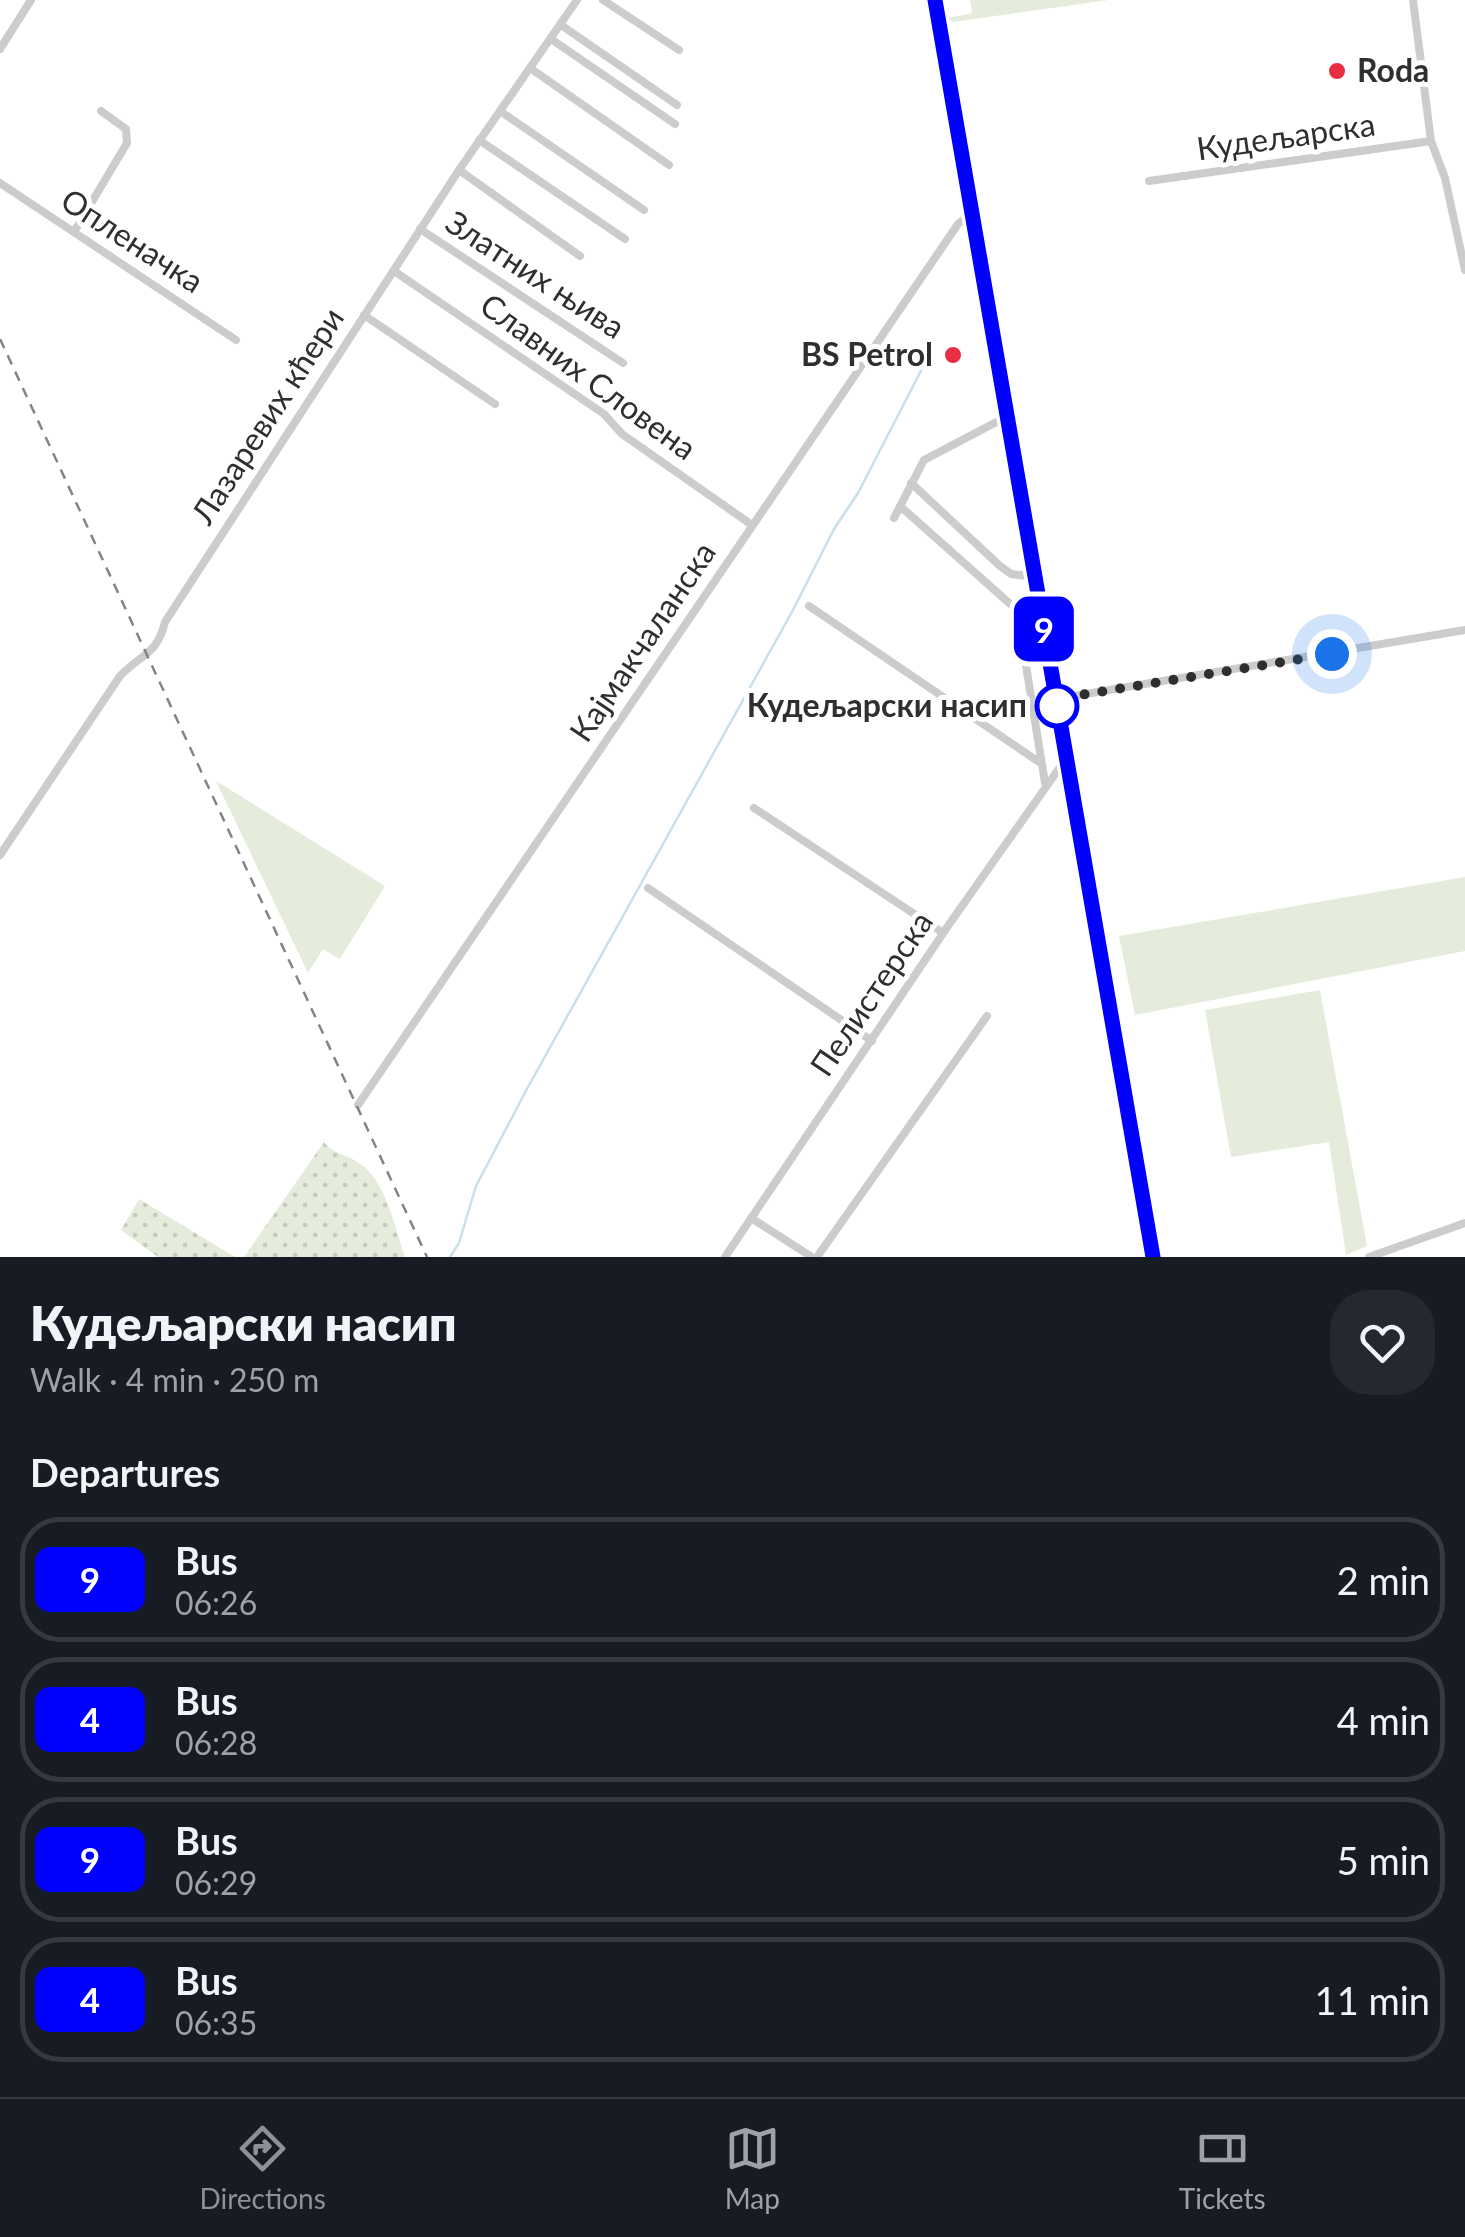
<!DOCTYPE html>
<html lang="en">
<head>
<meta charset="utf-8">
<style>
  body { margin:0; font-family:Lato,sans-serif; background:#242831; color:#f1f3f6; height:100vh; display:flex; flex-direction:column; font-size:38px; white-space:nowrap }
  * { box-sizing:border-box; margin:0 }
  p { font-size:32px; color:#9ea1a6 }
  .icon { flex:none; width:55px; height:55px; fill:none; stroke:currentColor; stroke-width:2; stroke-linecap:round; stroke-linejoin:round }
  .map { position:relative; height:1257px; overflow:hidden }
  .details { display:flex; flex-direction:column; background:#171b24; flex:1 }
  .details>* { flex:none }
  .badge { padding:0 20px; border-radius:15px; font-size:35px; line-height:65px }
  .you { position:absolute; width:50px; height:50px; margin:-25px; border:8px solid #fff; border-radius:50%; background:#1a73e8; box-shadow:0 0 0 15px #1a73e833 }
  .map>.badge { position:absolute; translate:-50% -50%; box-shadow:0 0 0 5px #fff }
  h2 { padding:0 30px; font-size:38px; line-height:90px }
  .round { display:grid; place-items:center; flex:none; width:105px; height:105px; border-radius:40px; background:#242831 }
  .head { display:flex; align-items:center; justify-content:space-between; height:170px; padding:0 30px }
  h1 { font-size:48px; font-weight:800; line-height:75px }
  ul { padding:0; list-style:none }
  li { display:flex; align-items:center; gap:30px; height:125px; margin:0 20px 15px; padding:0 10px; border:5px solid #363941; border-radius:40px }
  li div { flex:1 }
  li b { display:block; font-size:38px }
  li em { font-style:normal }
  li .badge { min-width:110px; font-weight:700; text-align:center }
  .tab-bar { display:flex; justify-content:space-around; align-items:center; height:140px; border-top:2px solid #363941; background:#171b24; font-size:28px; color:#9ea1a6 }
  .tab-bar a { display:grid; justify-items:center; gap:5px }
  .tab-bar .active { color:#8c9099 }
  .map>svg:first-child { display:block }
  .grass { fill:#e5ecdc }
  .garden { fill:url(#garden-dots) }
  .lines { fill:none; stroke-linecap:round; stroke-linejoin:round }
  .stream { stroke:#c8dfec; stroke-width:2.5 }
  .street { stroke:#ccc; stroke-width:8 }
  .primary { stroke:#a7a7a7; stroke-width:11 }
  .rail { stroke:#848484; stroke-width:2.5; stroke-dasharray:10 8; stroke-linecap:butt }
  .line-casing { stroke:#fff; stroke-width:22 }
  .line { stroke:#00f; stroke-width:15 }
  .walk { stroke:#2f2f2f; stroke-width:10; stroke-dasharray:0 18 }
  .poi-dot { fill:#e82e40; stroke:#fff; stroke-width:4 }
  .stop-dot { fill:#fff; stroke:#00f; stroke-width:5 }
  .labels { text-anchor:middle; stroke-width:10; stroke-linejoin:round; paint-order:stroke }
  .poi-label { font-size:32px; font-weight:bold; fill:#2f2f2f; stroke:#fff; text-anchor:start }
  .street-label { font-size:32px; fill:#2f2f2f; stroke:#fff }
  .stop-label { font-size:32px; font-weight:bold; fill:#2f2f2f; stroke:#fff; text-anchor:end }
</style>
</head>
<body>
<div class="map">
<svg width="1465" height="1257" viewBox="0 0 1465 1257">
  <defs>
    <pattern id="garden-dots" width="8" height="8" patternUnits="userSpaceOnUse" patternTransform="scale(2.5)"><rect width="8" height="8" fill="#e5ecdc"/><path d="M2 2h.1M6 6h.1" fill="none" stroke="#c5cbbd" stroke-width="1.8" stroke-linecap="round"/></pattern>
  </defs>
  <rect width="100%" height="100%" fill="#fff"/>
  <path class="grass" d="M970,0H1109L953,22L948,18L972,13Z
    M216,781L385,886L340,959L323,949L308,973Z
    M1465,877V951L1135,1015L1119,936Z
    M1320,990L1367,1246L1346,1255L1329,1142L1231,1157L1205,1010Z"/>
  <path class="garden" d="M324,1142C334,1155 346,1154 359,1163C387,1182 394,1226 405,1257H244Z
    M139,1199L235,1257H158L121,1230Z"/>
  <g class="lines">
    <path class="stream" d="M450,1257L459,1243L476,1186L528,1087L793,610L834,529L858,493L926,361"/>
    <path class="street" d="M603,0L679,50
      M1413,0L1431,141L1445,178L1465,270
      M561,25L677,105
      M551,39L675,124
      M0,49L31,0
      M530,68L669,165
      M500,111L644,210
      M479,140L625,239
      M459,170L580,256
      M1149,181L1431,141
      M0,183L236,340
      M420,229L623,363
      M74,232L127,143L126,129L101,111
      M394,271L604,414L622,434L752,525
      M364,315L495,404
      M911,483L1000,566L1011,574L1035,577
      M900,506L1017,610
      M894,518L924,460L1006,417
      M809,606L1039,762
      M1042,613L1017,610L1045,783
      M1056,699L1465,630
      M754,808L943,933
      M0,855L120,676C141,654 157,655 165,622L459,170L577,0
      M648,888L872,1041
      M358,1105L958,224L974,211
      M751,1218L812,1257
      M725,1257L950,923L1065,760
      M817,1257L987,1016
      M1369,1257L1465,1223"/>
    <path class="primary" d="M935,0L1154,1257"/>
    <path class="rail" d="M0,339L427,1257"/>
  </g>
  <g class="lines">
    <g class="line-casing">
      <path id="line" d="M935,0C1010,419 1077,839 1153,1257"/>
    </g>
    <use href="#line" class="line"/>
    <path class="walk" d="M1057,706L1056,699L1332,654"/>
  </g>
  <g class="poi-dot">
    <circle cx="1337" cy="71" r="10"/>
    <circle cx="953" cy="355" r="10"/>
  </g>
  <circle class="stop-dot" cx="1057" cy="706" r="20"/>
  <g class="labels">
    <g class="poi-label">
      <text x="1357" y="82">Roda</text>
      <text x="933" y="366" text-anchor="end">BS Petrol</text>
    </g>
    <g class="street-label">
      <text transform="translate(1286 137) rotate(-8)" y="11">Кудељарска</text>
      <text transform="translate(132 241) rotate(33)" y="11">Опленачка</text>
      <text transform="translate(535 275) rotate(33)" y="11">Златних њива</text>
      <text transform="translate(588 377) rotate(36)" y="11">Славних Словена</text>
      <text transform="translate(268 416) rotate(-57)" y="11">Лазаревих кћери</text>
      <text transform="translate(643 642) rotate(-56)" y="11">Кајмакчаланска</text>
      <text transform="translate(872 994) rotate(-56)" y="11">Пелистерска</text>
    </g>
    <g class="stop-label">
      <text x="1027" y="717">Кудељарски насип</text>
    </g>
  </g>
</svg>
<div class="you" style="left:1332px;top:654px"></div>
<b class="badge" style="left:1044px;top:629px;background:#00f;color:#fff">9</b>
</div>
<section class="details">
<div class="head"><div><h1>Кудељарски насип</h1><p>Walk · 4 min · 250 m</p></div><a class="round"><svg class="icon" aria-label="heart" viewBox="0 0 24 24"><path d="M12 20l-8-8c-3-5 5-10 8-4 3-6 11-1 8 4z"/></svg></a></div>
<h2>Departures</h2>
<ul>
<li><span class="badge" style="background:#00f;color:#fff">9</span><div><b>Bus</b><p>06:26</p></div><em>2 min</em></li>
<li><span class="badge" style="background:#00f;color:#fff">4</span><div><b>Bus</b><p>06:28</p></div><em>4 min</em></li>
<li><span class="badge" style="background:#00f;color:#fff">9</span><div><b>Bus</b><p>06:29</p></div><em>5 min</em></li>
<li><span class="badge" style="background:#00f;color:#fff">4</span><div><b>Bus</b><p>06:35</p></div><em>11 min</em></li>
</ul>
</section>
<nav class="tab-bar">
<a class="active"><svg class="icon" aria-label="directions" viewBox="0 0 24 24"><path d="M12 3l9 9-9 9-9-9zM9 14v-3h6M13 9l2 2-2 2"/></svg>Directions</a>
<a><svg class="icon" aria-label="map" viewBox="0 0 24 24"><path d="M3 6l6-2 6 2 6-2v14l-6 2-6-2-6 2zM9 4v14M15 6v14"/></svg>Map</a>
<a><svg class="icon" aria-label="tickets" viewBox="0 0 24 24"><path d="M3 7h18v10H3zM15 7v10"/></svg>Tickets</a>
</nav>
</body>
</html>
